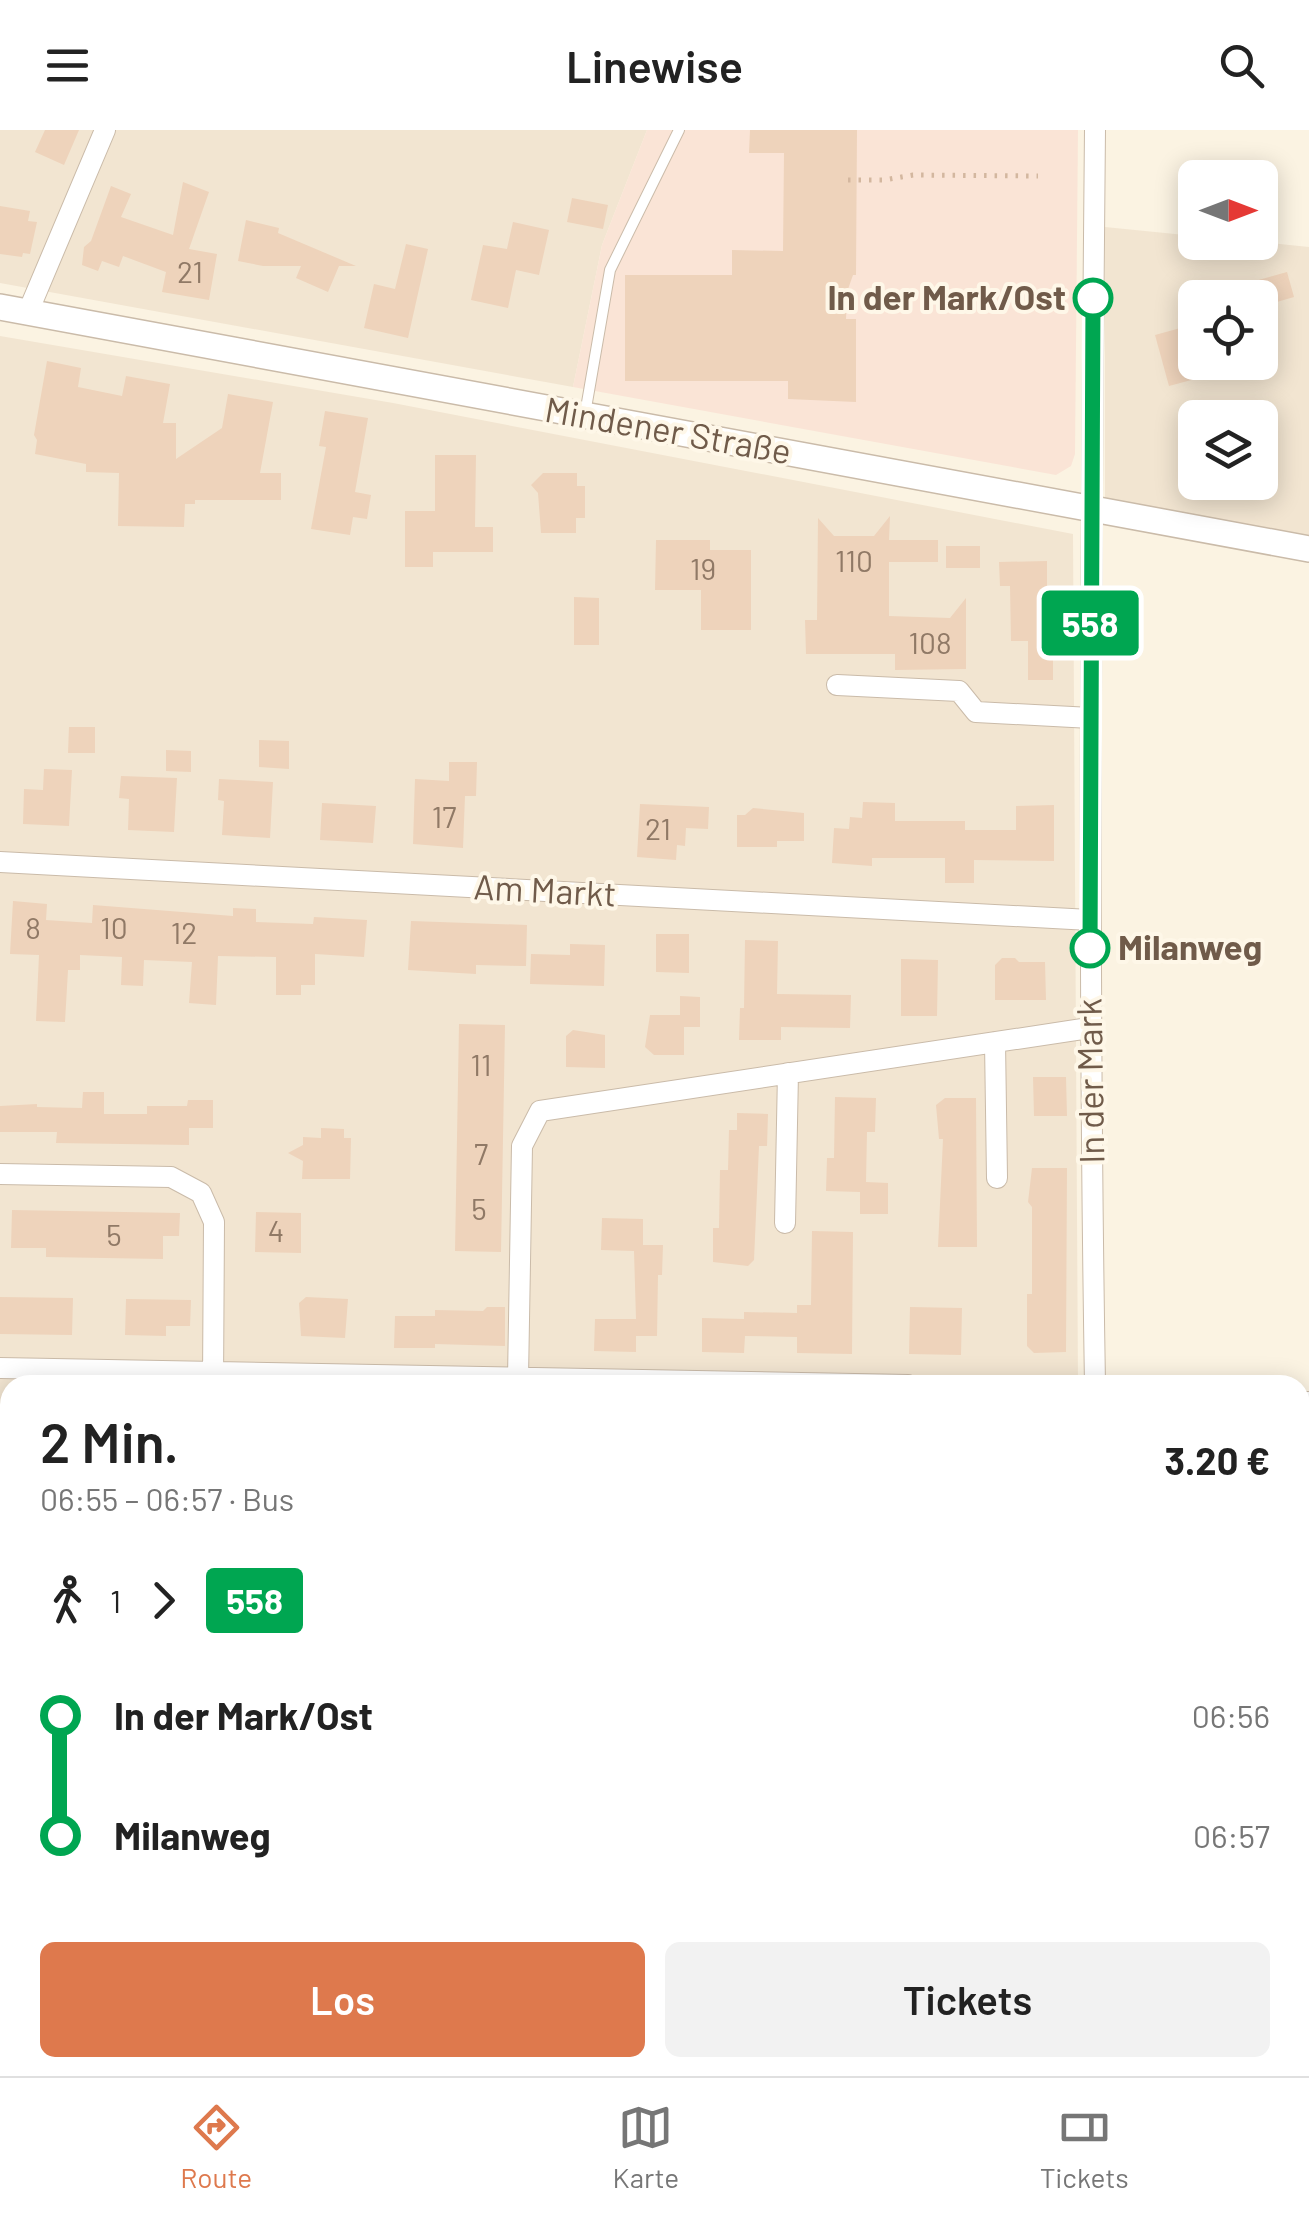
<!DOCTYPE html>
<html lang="de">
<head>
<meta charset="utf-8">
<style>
  body { margin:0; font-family:Barlow,sans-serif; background:#f2f2f2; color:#222; height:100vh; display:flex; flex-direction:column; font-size:38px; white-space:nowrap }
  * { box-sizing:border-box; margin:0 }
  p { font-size:32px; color:#767676 }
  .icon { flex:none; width:55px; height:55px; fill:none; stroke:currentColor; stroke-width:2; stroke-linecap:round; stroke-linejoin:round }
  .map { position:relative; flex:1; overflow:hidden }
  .side { position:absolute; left:0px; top:1245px; width:1310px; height:702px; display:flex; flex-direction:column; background:#fff; border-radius:30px 30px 0 0; box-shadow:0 5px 25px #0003 }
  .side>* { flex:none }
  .badge { padding:0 20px; border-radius:8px; font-size:35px; line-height:65px }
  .needle { width:65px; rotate:90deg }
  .buttons { position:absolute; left:1178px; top:30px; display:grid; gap:20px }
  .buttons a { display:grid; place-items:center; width:100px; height:100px; border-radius:15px; background:#fff; box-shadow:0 5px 25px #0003; font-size:50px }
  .map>.badge { position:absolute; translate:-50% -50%; box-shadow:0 0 0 5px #fff }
  .legs { display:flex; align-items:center; gap:15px; height:110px; padding:0 40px; font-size:32px }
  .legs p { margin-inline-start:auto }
  .summary { display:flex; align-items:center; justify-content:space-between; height:170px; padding:0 40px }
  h1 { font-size:55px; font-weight:600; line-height:75px }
  .button { display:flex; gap:20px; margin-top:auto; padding:20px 40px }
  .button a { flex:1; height:115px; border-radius:15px; background:#de794d; color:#fff; font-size:40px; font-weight:600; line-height:115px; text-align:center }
  .button a+a { background:#f2f2f2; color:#222 }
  ul { padding:0 40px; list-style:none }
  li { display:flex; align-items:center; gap:35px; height:120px; font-size:38px }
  li i { display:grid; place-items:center; width:15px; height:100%; margin:0 12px; background:currentColor }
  li i::after { content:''; width:25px; height:25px; margin:-12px; border:8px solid; border-radius:50%; background:#fff }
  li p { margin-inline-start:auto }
  li:first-child i { background:linear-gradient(#0000 50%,currentColor 0) }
  li:last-child i { background:linear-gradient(currentColor 50%,#0000 0) }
  header { display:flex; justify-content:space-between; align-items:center; height:130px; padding:0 40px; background:#fff; font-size:45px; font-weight:600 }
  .tabs { display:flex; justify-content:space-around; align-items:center; height:140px; border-top:2px solid #e0e0e0; background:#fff; font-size:28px; color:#767676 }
  .tabs a { display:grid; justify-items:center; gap:5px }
  .tabs .active { color:#de794d }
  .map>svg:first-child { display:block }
  .residential { fill:#f2e5d1; fill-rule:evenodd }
  .commercial { fill:#fae4d6 }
  .building { fill:#eed3bb }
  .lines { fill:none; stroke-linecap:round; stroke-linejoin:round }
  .service-casing { stroke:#cabba9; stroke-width:12 }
  .minor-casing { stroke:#cabba9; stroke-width:22 }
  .tertiary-casing { stroke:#cabba9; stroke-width:28 }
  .path { stroke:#d3b79f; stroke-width:5; stroke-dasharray:2.5 8; stroke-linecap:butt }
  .service { stroke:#fff; stroke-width:10 }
  .minor { stroke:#fff; stroke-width:20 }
  .tertiary { stroke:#fff; stroke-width:25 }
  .line-1-casing { stroke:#fff; stroke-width:22 }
  .line-1 { stroke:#00a651; stroke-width:15 }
  .stop-1-dot { fill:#fff; stroke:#00a651; stroke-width:5 }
  .labels { text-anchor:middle; stroke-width:8; stroke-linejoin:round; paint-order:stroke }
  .number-label { font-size:30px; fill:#907966 }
  .stop-label { font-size:35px; font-weight:bold; fill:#705b4a; stroke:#fef7e8; text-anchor:end }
  .street-label { font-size:35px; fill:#705b4a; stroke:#fef7e8 }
</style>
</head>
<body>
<header><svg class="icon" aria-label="menu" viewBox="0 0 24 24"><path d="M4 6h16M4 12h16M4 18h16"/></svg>Linewise<svg class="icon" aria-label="search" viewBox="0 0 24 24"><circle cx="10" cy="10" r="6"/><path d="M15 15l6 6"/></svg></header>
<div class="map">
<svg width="1309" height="1946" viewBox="0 0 1309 1946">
  <rect width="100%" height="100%" fill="#fbf3e2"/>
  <path class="residential" d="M0,0H647L602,115L573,257L0,153Z
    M1105,97L1195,106V112H1260L1309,117V409L1105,371ZM1195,168H1260V232H1195ZM1195,288H1260V352H1195Z
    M0,206L393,273L1073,404L1078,1255H10V1579H0Z"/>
  <path class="commercial" d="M647,0H1078L1075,324L1071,336L1056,345L573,257L602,115Z"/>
  <path class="building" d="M45,0H79L64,35L35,22Z
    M750,0H857L856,145H853L847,162L846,189H856V272L788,269V251H625V145H732V120L783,121L784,23H749Z
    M183,52L209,62L189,119L217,124L209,170L162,162L166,142L123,126L119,137L102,131L98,141L82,135L84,117L91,111L111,56L131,64L121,87L173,105Z
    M572,68L608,75L603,99L567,92Z
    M0,76L30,81L28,91L37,92L30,124L23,123L22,127L0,124Z
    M246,90L279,98L278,103L356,136H339L328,162L296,148L301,136H263L238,131Z
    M513,92L549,100L539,145L516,140L508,178L471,170L483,115L507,119Z
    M406,114L428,119L408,208L364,198L374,154L395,159Z
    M1287,142L1294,167L1260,177V168H1220L1219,161Z
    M1195,194V249L1169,256L1155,205Z
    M47,231L81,238L78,257L122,266L126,246L170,254L163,293H176V329L222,298L228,264L273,272L260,343H281V370H195V374H185L184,397L118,396L119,343L86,342V334L35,324L37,310L34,305Z
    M325,281L368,288L355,362L371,365L367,389L353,387L350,405L311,399L326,317L319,316Z
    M435,325H476L475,397H493V422H433V437H405V381H435Z
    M543,343H577V356H585V388H576V403H541L538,363L531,355Z
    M890,386L889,410H938V432H889V486L950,488L966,468V539L895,540V524H806L805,490H817L818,388L834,406H874Z
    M656,410H710V420H751V500H701V460H655Z
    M946,416H980V438H946Z
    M1047,431V487H1053V550H1028V511H1011L1010,456H1000L999,432Z
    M574,467L599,468V515H574Z
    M69,597H95V623H68Z
    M259,610L289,611V639L259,637Z
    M166,620L191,621V642L166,641Z
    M449,632H477L476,666H465L463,718L413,714L415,649L449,651Z
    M44,639L72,640L69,696L23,694L24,659L43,660Z
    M121,646L177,648L174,702L128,700L129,669L119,668Z
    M219,649L273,652L270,708L222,705L224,671L218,670Z
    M863,672L895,673V691H965V700H1016V676L1054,675V731L974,730V753H945V728H872V736L832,733L834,698L849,699L850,687L862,688Z
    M322,673L376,676L373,713L320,710Z
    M640,674L709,677L708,699L686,698L685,716L677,715L676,730L637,727Z
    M753,678L804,683V711H777V717H737V685H745Z
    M13,771L47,774L46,790L92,793L93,775L233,786V778L256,779V792L313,794L314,787L367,790L364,827L315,824V855H301V865H276V827L218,826L216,875L189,873L192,832L144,830L143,856L121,855L122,827L80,825V840H68L65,892L36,891L39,825L10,824Z
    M411,791L527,795L526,836L476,835V844L408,840Z
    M656,804H689V843L656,842Z
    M745,810L778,811L777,864L851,865L850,898L781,897V910H739L740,878H744Z
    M570,814L605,815L604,856L530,854L531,824L570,825Z
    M1002,828H1015L1019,832H1045L1046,870H995V835Z
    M901,829L938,830L937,886H901Z
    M680,866L700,867V897H684V925H654L645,917L650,885H680Z
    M459,894L505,895L501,1122L455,1121Z
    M573,900L605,905V938L566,937V906Z
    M1033,947H1066L1067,986H1034Z
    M83,962H104V984H147V976H187L188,970H213V998H189V1015L56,1013L57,1002H0V976L37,974V977L82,978Z
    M835,967L876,968L875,1002H867L866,1052L888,1053V1084H860V1062L826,1061L827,1028H834Z
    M945,968H976L977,1117H938L943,1009H939L936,975Z
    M737,983L768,984L767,1016H759L754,1130L748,1136L713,1132V1098H719L720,1040H728L729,1000H737Z
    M321,998L344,999V1008H351L350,1049H302L303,1031L288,1023L303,1015V1007L321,1008Z
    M1032,1038H1067L1066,1222L1034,1223L1027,1216V1164H1032V1077L1028,1072Z
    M12,1080L180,1083L179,1106H163V1129L46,1127V1118H11Z
    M256,1082L301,1083V1123L255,1122Z
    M602,1088L643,1089V1115H663L662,1145H658L657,1206H636V1222L594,1221L595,1189H636L634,1121L601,1120Z
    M812,1101L853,1102L852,1224L797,1223V1207L745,1206L744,1223L702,1222V1188L744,1189V1182L797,1183V1175H811Z
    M0,1167L73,1168L72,1205L0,1204Z
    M306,1167L348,1169L345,1208L301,1206L299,1173Z
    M126,1169L191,1170L190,1196H166V1206L125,1205Z
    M487,1177H505V1216L435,1214V1218H394L395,1186H435V1180L483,1181Z
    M910,1177L962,1178L961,1225L909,1224Z"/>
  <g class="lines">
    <g class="service-casing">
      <path id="service" d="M585,284L610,140L679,0"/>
    </g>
    <g class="minor-casing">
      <path id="minor" d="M28,182L105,0
        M837,555L959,561L976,582L1091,588
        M0,732L1090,790
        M995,912L997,1048
        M0,1044L171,1047L201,1063L214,1092L213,1253
        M785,1093L788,943
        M0,1238L908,1255
        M518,1248L522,1016L540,981L1089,898
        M1095,1255C1088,837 1091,418 1095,0
        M1300,1272H1309
        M1097,1938V1946"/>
    </g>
    <g class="tertiary-casing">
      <path id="tertiary" d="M0,177L1309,419"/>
    </g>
    <path class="path" d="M848,50H884L913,45L1038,46"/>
    <use href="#service" class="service"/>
    <use href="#minor" class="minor"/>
    <use href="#tertiary" class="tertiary"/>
  </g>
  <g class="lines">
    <g class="line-1-casing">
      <path id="line-1" d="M1090,818L1093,168"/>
    </g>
    <use href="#line-1" class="line-1"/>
  </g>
  <g class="stop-1-dot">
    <circle cx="1093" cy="168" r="18"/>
    <circle cx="1090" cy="818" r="18"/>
  </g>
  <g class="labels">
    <g class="number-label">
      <text x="190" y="153">21</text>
      <text x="854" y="442">110</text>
      <text x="703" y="450">19</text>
      <text x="930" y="524">108</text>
      <text x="444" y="698">17</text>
      <text x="658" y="710">21</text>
      <text x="33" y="809">8</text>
      <text x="114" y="809">10</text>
      <text x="184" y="814">12</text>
      <text x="481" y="946">11</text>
      <text x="481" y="1035">7</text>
      <text x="479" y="1090">5</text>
      <text x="276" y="1112">4</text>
      <text x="114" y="1116">5</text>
    </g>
    <g class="stop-label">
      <text x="1066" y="180">In der Mark/Ost</text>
      <text x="1118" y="830" text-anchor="start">Milanweg</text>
    </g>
    <g class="street-label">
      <text transform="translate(668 301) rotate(10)" y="12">Mindener Straße</text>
      <text transform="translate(545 761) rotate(3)" y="12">Am Markt</text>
      <text transform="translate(1091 951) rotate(-91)" y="12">In der Mark</text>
    </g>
  </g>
</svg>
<div class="buttons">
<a><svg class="needle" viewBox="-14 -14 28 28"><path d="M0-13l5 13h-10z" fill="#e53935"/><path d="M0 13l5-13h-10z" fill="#767676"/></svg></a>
<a><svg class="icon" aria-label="locate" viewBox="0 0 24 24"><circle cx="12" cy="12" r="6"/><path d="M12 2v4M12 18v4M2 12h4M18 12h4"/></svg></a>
<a><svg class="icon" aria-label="layers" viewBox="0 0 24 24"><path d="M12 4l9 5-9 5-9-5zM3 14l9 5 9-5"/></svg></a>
</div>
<b class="badge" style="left:1090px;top:493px;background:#00a651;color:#fff">558</b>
<section class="side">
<div class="summary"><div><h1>2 Min.</h1><p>06:55 – 06:57 · Bus</p></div><b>3.20 €</b></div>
<div class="legs"><svg class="icon" aria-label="walk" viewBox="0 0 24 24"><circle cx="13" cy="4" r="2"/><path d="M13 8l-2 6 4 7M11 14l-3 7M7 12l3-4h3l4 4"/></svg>1<svg class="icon" aria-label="forward" viewBox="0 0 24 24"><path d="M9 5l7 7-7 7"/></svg><b class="badge" style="background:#00a651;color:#fff">558</b></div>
<ul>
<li><i style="color:#00a651"></i><b>In der Mark/Ost</b><p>06:56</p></li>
<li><i style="color:#00a651"></i><b>Milanweg</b><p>06:57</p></li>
</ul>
<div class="button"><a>Los</a><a>Tickets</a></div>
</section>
</div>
<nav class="tabs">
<a class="active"><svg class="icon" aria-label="directions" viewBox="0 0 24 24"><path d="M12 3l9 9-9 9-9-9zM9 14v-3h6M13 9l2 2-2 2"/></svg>Route</a>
<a><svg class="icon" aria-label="map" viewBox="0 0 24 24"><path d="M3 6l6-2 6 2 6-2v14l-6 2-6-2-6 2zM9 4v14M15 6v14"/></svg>Karte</a>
<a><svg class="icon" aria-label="tickets" viewBox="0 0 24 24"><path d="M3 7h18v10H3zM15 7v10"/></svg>Tickets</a>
</nav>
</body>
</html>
